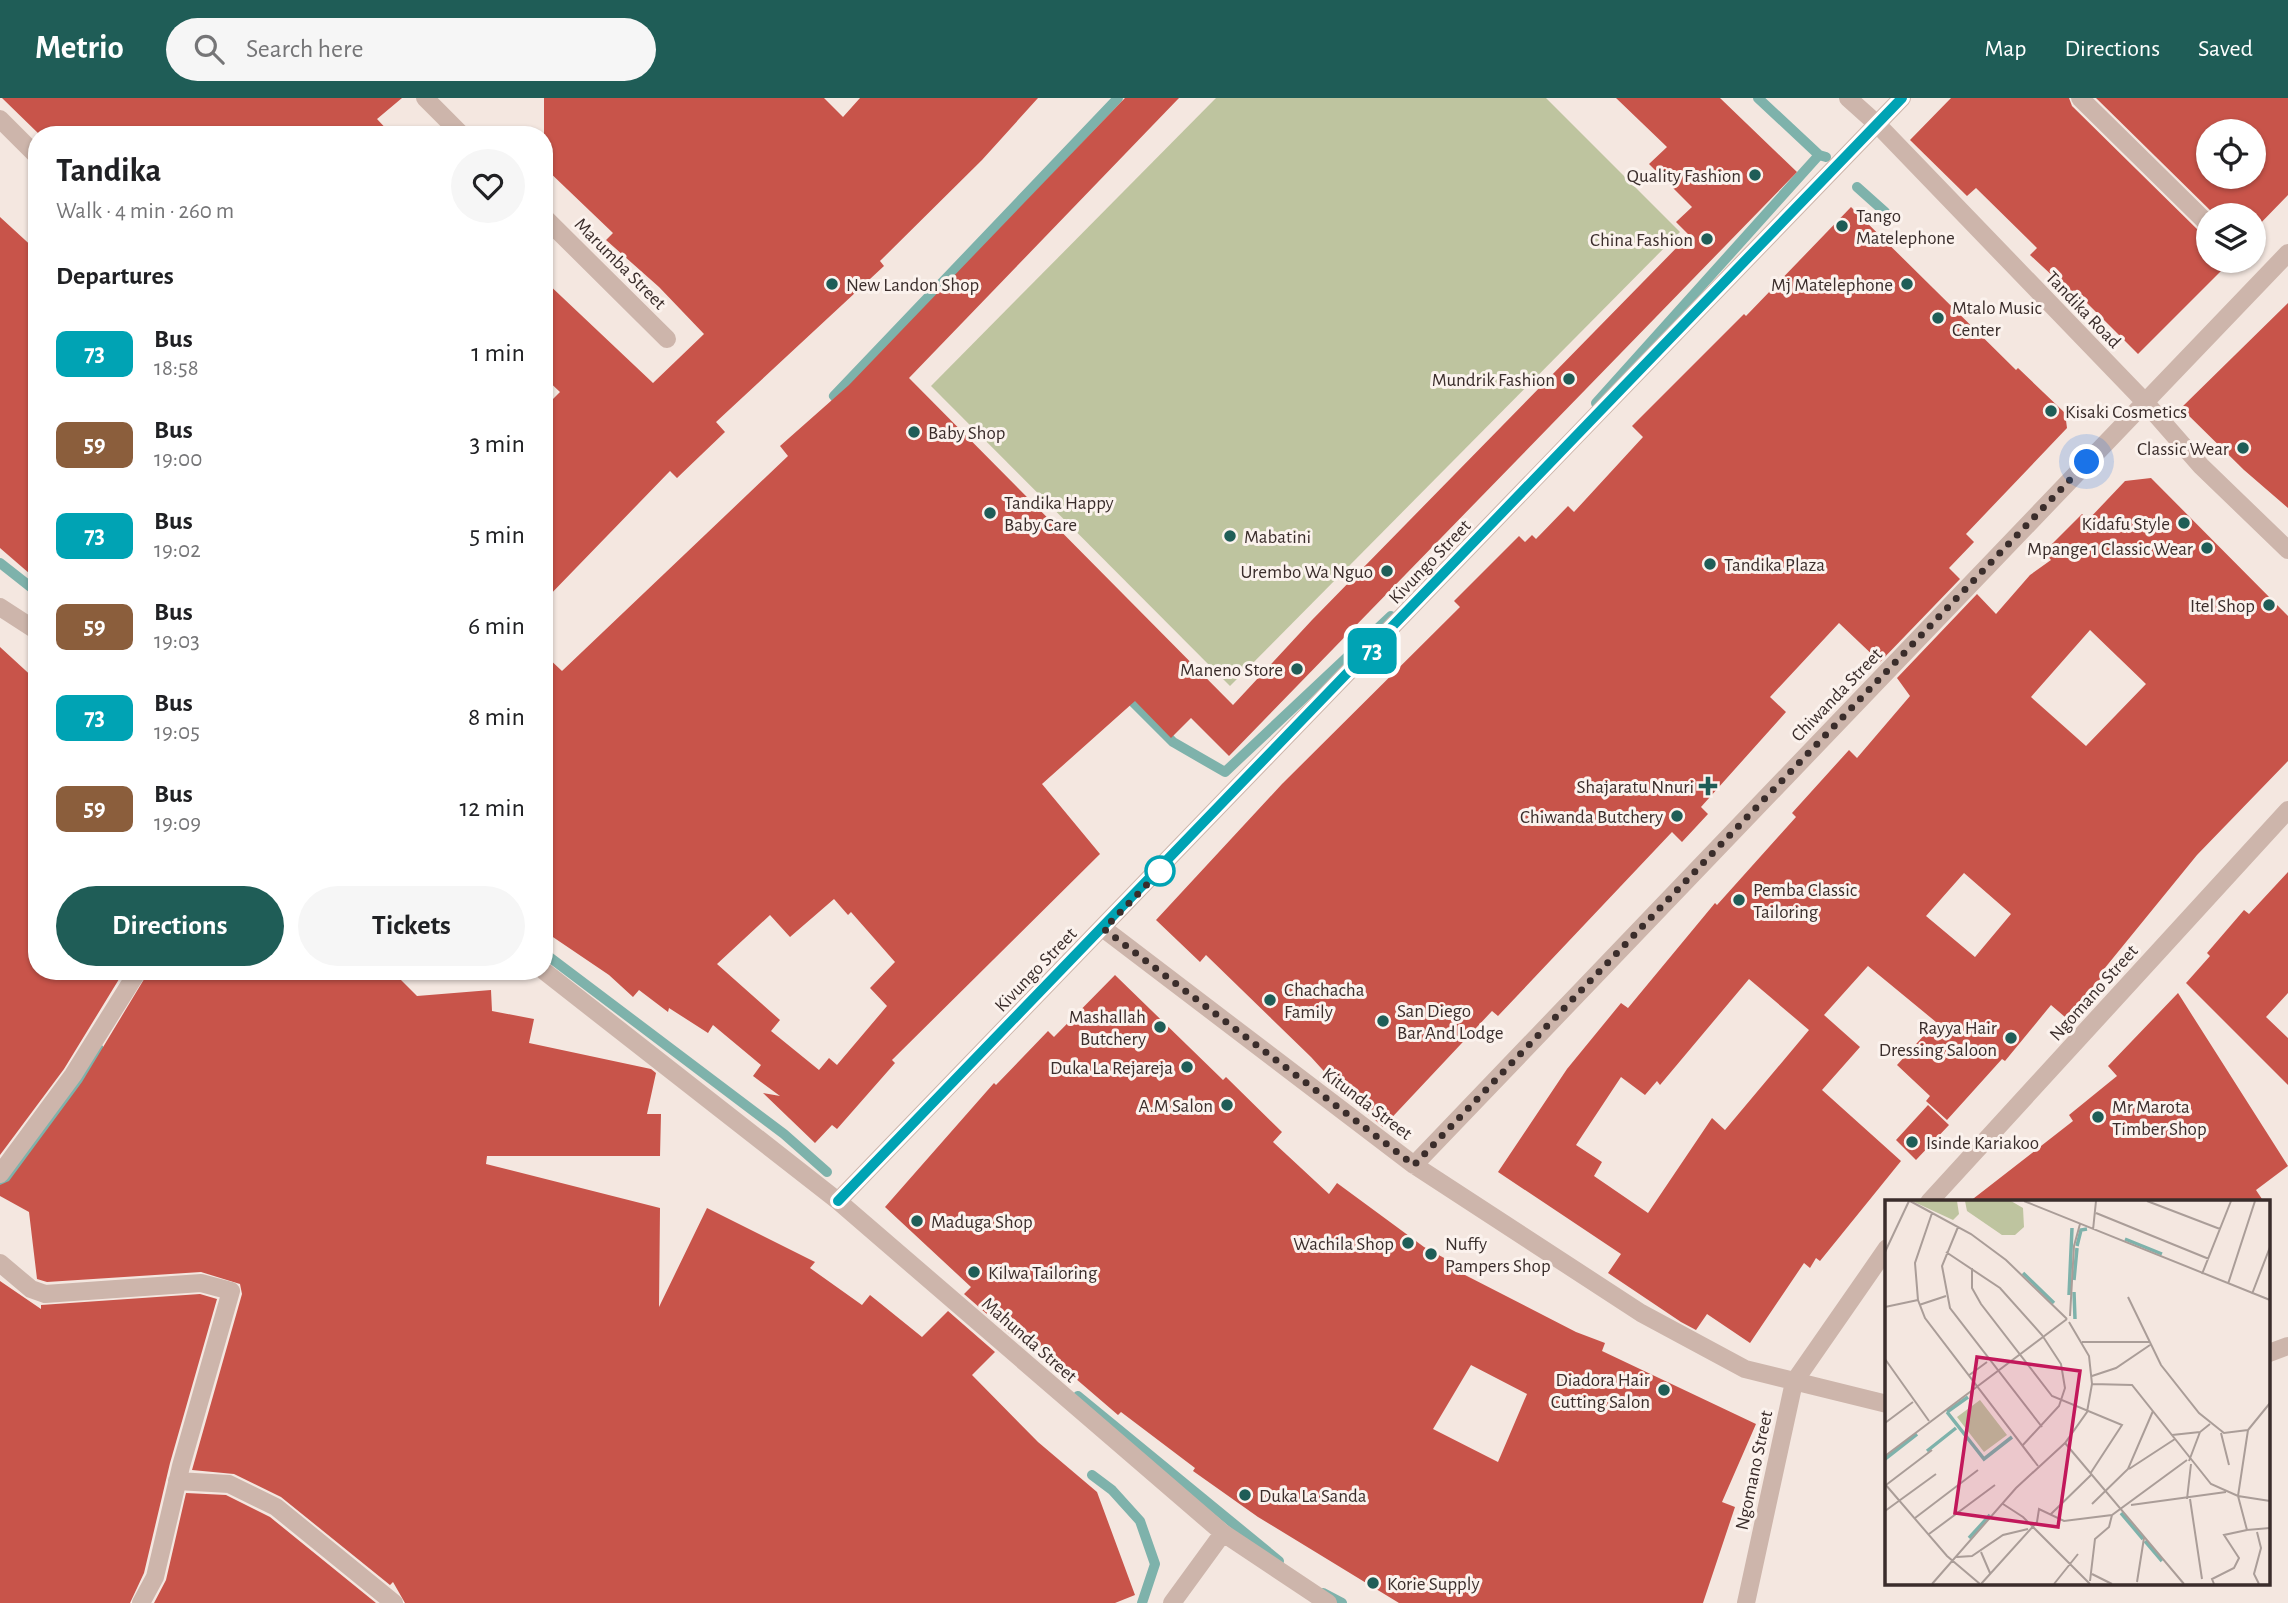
<!DOCTYPE html>
<html lang="en">
<head>
<meta charset="utf-8">
<style>
  body { margin:0; font-family:"Alegreya Sans",sans-serif; background:#f6f6f6; color:#202124; height:100vh; display:flex; flex-direction:column; font-size:26px; white-space:nowrap }
  * { box-sizing:border-box; margin:0 }
  p { font-size:23px; color:#757577 }
  .icon { flex:none; width:38px; height:38px; fill:none; stroke:currentColor; stroke-width:2; stroke-linecap:round; stroke-linejoin:round }
  .map { position:relative; flex:1; overflow:hidden }
  .sheet { position:absolute; left:28px; top:28px; width:525px; height:854px; display:flex; flex-direction:column; background:#fff; border-radius:28px; box-shadow:0 2px 5px #0004 }
  .sheet>* { flex:none }
  .badge { padding:0 14px; border-radius:10px; font-size:24px; line-height:46px }
  .controls { position:absolute; left:2196px; top:21px; display:grid; gap:14px }
  .controls a { display:grid; place-items:center; width:70px; height:70px; border-radius:50%; background:#fff; box-shadow:0 2px 5px #0004; font-size:35px }
  .you { position:absolute; width:35px; height:35px; margin:-18px; border:5px solid #fff; border-radius:50%; background:#1a73e8; box-shadow:0 0 0 10px #1a73e833 }
  .map>.badge { position:absolute; translate:-50% -50%; box-shadow:0 0 0 4px #fff }
  h2 { padding:0 28px; font-size:26px; line-height:63px }
  .round { display:grid; place-items:center; flex:none; width:74px; height:74px; border-radius:37px; background:#f6f6f6 }
  .head { display:flex; align-items:center; justify-content:space-between; height:119px; padding:0 28px }
  h1 { font-size:33px; font-weight:700; line-height:52px }
  .button { display:flex; gap:14px; margin-top:auto; padding:14px 28px }
  .button a { flex:1; height:80px; border-radius:42px; background:#1f5d57; color:#fff; font-size:28px; font-weight:700; line-height:80px; text-align:center }
  .button a+a { background:#f6f6f6; color:#202124 }
  ul { padding:0; list-style:none }
  li { display:flex; align-items:center; gap:21px; height:91px; padding:0 28px }
  li div { flex:1 }
  li b { display:block; font-size:26px }
  li em { font-style:normal }
  li .badge { min-width:77px; font-weight:700; text-align:center }
  header { display:flex; align-items:center; gap:42px; box-sizing:border-box; height:98px; padding:0 35px; background:#1f5d57; color:#fff }
  header strong { font-size:33px }
  nav { display:flex; gap:38px; margin-inline-start:auto; font-size:24px }
  .search { width:490px; height:63px; background:#f6f6f6; display:flex; align-items:center; gap:18px; box-sizing:border-box; padding:0 24px; border-radius:38px; color:#757577; font-size:26px }
  .map>svg:first-child { display:block }
  .green { fill:#bec49f }
  .lines { fill:none; stroke-linecap:round; stroke-linejoin:round }
  .stream { stroke:#7eb2ab; stroke-width:10 }
  .building { fill:#c8544a; fill-rule:evenodd }
  .minor { stroke:#cdb5ab; stroke-width:18 }
  .line-casing { stroke:#fff; stroke-width:16 }
  .line { stroke:#00a3b4; stroke-width:10 }
  .walk { stroke:#3a2d2b; stroke-width:7; stroke-dasharray:0 12.6 }
  .poi-dot { fill:#1f5d57; stroke:#fbf2ed; stroke-width:2.5 }
  .stop-dot { fill:#fff; stroke:#00a3b4; stroke-width:3.5 }
  .labels { text-anchor:middle; stroke-width:6; stroke-linejoin:round; paint-order:stroke }
  .poi-label { font-size:19px; fill:#3a2d2b; stroke:#fbf2ed; text-anchor:end }
  .street-label { font-size:19px; fill:#3a2d2b; stroke:#fbf2ed }
  .inset-river { fill:none; stroke:#7eb2ab; stroke-width:3.5 }
  .inset-road { fill:none; stroke:#aa9d98; stroke-width:2 }
  .view { fill:#c2185b; fill-opacity:0.15; stroke:#c2185b; stroke-width:3.5 }
  .inset-edge { fill:none; stroke:#3a2d2b; stroke-width:3.5 }
</style>
</head>
<body>
<header>
<strong>Metrio</strong>
<div class="search"><svg class="icon" aria-label="search" viewBox="0 0 24 24"><circle cx="10" cy="10" r="6"/><path d="M15 15l6 6"/></svg>Search here</div>
<nav><a>Map</a><a>Directions</a><a>Saved</a></nav>
</header>
<div class="map">
<svg width="2288" height="1505" viewBox="0 0 2288 1505">
  <rect width="100%" height="100%" fill="#f4e7e0"/>
  <path class="green" d="M1216,0H1546L1680,134L1230,588L931,288Z"/>
  <g class="lines">
    <path class="stream" d="M1758,0L1819,57L1826,59
      M1857,89L1885,114
      M1596,305L1819,57
      M843,308L834,298L1118,0
      M0,465L37,494
      M1123,594L1173,644L1225,674L1391,518
      M544,855L784,1036L827,1074
      M0,1091L74,996L99,951
      M1078,1298L1279,1463
      M1092,1377L1112,1392L1140,1423L1155,1466L1142,1505
      M1323,1495L1342,1505"/>
  </g>
  <path class="building" d="M2,0H402L377,21L392,37H40Z
    M544,0H824L843,19L860,0H1038L982,62L880,163L884,168L716,324L725,334L677,380L670,373L544,503V310L560,294L544,279V182L653,285L704,236L659,189L606,142L613,135L544,69Z
    M1125,0H1179L909,280L1233,607L1312,522L1689,137L1676,124L1692,109L1649,66L1667,49L1616,0H1720L1797,74L1229,658L1191,620L1171,640L1135,603L1042,686L1100,756L892,962L895,965L837,1031L832,1027L815,1045L763,995L780,998L753,978L761,967L713,927L708,935L669,910L668,914L639,892L633,899L609,877L544,833V556L562,573L788,358L780,348L849,287ZM834,801L848,817L851,814L895,864L870,890L887,908L837,967L829,960L819,972L771,933L780,922L717,866L770,817L790,839Z
    M1951,0H2069L2072,8L2200,134L2208,137V163H2225L2226,168L2138,256L2074,192L2071,195L2030,157L2037,150L1976,90L1967,98L1910,42Z
    M2096,0H2288V97L2254,132V117H2215ZM2208,33H2254V79H2208Z
    M1851,109L2016,272L2018,270L2065,315L2067,330L1966,436L1974,444L1949,470L1960,481L1880,564L1839,525L1770,599L1786,614L1701,709L1708,716L1682,744L1672,734L1498,918L1492,913L1383,1029L1341,992L1311,959L1206,857L1200,864L1156,822L1282,686L1460,509L1454,503L1519,438L1525,444L1532,437L1536,441L1568,408L1574,414L1643,339L1632,328L1744,216L1746,218Z
    M0,119L37,153V482L0,450Z
    M2288,205V410L2244,372L2181,310Z
    M2151,380L2288,518V663L2197,757L2100,876L2103,878L2065,919L2051,907L2005,963L2002,961L1947,1022L1926,1003L1930,998L1897,967L1936,924L1868,868L1824,917L1860,949L1822,992L1901,1063L1820,1163L1816,1160L1810,1170L1804,1165L1750,1245L1707,1216L1696,1232L1681,1224L1608,1175L1621,1156L1498,1074L1567,971L1621,905L1628,910L1715,805L1717,807L1796,719L1792,715L1849,652L1857,660L1910,598L1897,580L1977,496L1996,516L2030,477L2051,462L2044,454L2082,416L2088,422L2125,383ZM2090,532L2146,586L2086,648L2031,599ZM1964,775L2011,816L1975,859L1926,818ZM1749,881L1809,932L1725,1032L1712,1020L1648,1115L1594,1078L1602,1064L1576,1047L1621,979L1645,997L1657,983L1660,987Z
    M0,549L37,583V873H124L64,971L0,1057Z
    M2288,774V895L2266,919L2288,940V987L2186,885L2210,858L2207,855L2244,812L2249,816Z
    M149,873H392L417,898L491,892L492,913L534,921L529,945L651,971L656,975L647,1016H661L660,1058H487L486,1066L660,1110L659,1209L707,1110L815,1164L810,1170L862,1207L870,1197L922,1239L948,1213L995,1254L972,1277L1038,1344L1097,1394L1135,1497L1115,1505H405L393,1484L390,1487L281,1399L234,1376L192,1372L242,1196L240,1186L201,1174L47,1184L37,1181L29,1114L0,1098V1087L9,1083L82,984Z
    M1115,877L1223,982L1226,979L1282,1034L1273,1044L1329,1096L1337,1085L1424,1149L1468,1173L1465,1177L1576,1234L1605,1245L1602,1253L1756,1326L1722,1404L1735,1409L1703,1505H1399L1258,1419L1193,1373L1195,1370L1121,1314L1118,1317L1018,1231L1012,1238L964,1196L971,1189L885,1109L994,985L996,987L1048,933L1054,939ZM1471,1267L1527,1296L1498,1364L1433,1331Z
    M2178,895L2288,1068L2256,1092L2264,1104H1969L2073,1023L2069,1017L2117,978L2108,968Z
    M1928,1007L1949,1027L1916,1062L1896,1042Z
    M0,1183L41,1211V1207L200,1196L217,1201L170,1365L144,1475L130,1505H0Z
    M186,1395L226,1397L270,1419L376,1505H154L166,1482Z"/>
  <g class="lines">
    <path class="minor" d="M425,0L462,37
      M1848,0L1877,26L2145,304L2201,368L2288,452
      M2080,0L2208,126
      M0,21L37,58
      M544,119L667,241
      M0,509L37,533
      M1104,831L1414,1067L1641,1215L1745,1271L1887,1306
      M544,873L838,1103L1223,1435L1328,1505
      M1414,1067L2288,155
      M0,1076L73,977L138,873
      M838,1103L1902,0
      M1929,1104L2288,712
      M0,1165L31,1191L45,1196L201,1185L231,1193L181,1368L155,1479L141,1505
      M2269,1255L2288,1248
      M177,1383L229,1386L276,1409L394,1505
      M1172,1505L1223,1435
      M1746,1505L1794,1284L1887,1150"/>
  </g>
  <g class="lines">
    <g class="line-casing">
      <path id="line" d="M838,1103L1902,0"/>
    </g>
    <use href="#line" class="line"/>
    <path class="walk" d="M1160,773L1162,771L1104,831L1414,1067L2087,364"/>
  </g>
  <g class="poi-dot">
    <circle cx="1755" cy="77" r="7"/>
    <circle cx="1842" cy="128" r="7"/>
    <circle cx="1707" cy="141" r="7"/>
    <circle cx="832" cy="186" r="7"/>
    <circle cx="1907" cy="186" r="7"/>
    <circle cx="1938" cy="220" r="7"/>
    <circle cx="1569" cy="281" r="7"/>
    <circle cx="2051" cy="313" r="7"/>
    <circle cx="914" cy="334" r="7"/>
    <circle cx="2243" cy="350" r="7"/>
    <circle cx="990" cy="415" r="7"/>
    <circle cx="2184" cy="425" r="7"/>
    <circle cx="1230" cy="438" r="7"/>
    <circle cx="2207" cy="450" r="7"/>
    <circle cx="1710" cy="466" r="7"/>
    <circle cx="1387" cy="473" r="7"/>
    <circle cx="2269" cy="507" r="7"/>
    <circle cx="1297" cy="571" r="7"/>
    <path d="M1704.5 677.5h7v7h7v7h-7v7h-7v-7h-7v-7h7z"/>
    <circle cx="1677" cy="718" r="7"/>
    <circle cx="1739" cy="802" r="7"/>
    <circle cx="1270" cy="902" r="7"/>
    <circle cx="1383" cy="923" r="7"/>
    <circle cx="1160" cy="929" r="7"/>
    <circle cx="2011" cy="940" r="7"/>
    <circle cx="1187" cy="969" r="7"/>
    <circle cx="1227" cy="1007" r="7"/>
    <circle cx="2098" cy="1019" r="7"/>
    <circle cx="1912" cy="1044" r="7"/>
    <circle cx="917" cy="1123" r="7"/>
    <circle cx="1408" cy="1145" r="7"/>
    <circle cx="1431" cy="1156" r="7"/>
    <circle cx="974" cy="1174" r="7"/>
    <circle cx="1664" cy="1292" r="7"/>
    <circle cx="1245" cy="1397" r="7"/>
    <circle cx="1373" cy="1485" r="7"/>
  </g>
  <circle class="stop-dot" cx="1160" cy="773" r="14"/>
  <g class="labels">
    <g class="poi-label">
      <text x="1741" y="84">Quality Fashion</text>
      <text x="1856" y="124" text-anchor="start">Tango<tspan x="1856" dy="22">Matelephone</tspan></text>
      <text x="1693" y="148">China Fashion</text>
      <text x="846" y="193" text-anchor="start">New Landon Shop</text>
      <text x="1893" y="193">Mj Matelephone</text>
      <text x="1952" y="216" text-anchor="start">Mtalo Music<tspan x="1952" dy="22">Center</tspan></text>
      <text x="1555" y="288">Mundrik Fashion</text>
      <text x="2065" y="320" text-anchor="start">Kisaki Cosmetics</text>
      <text x="928" y="341" text-anchor="start">Baby Shop</text>
      <text x="2229" y="357">Classic Wear</text>
      <text x="1004" y="411" text-anchor="start">Tandika Happy<tspan x="1004" dy="22">Baby Care</tspan></text>
      <text x="2170" y="432">Kidafu Style</text>
      <text x="1244" y="445" text-anchor="start">Mabatini</text>
      <text x="2193" y="457">Mpange 1 Classic Wear</text>
      <text x="1724" y="473" text-anchor="start">Tandika Plaza</text>
      <text x="1373" y="480">Urembo Wa Nguo</text>
      <text x="2255" y="514">Itel Shop</text>
      <text x="1283" y="578">Maneno Store</text>
      <text x="1694" y="695">Shajaratu Nnuri</text>
      <text x="1663" y="725">Chiwanda Butchery</text>
      <text x="1753" y="798" text-anchor="start">Pemba Classic<tspan x="1753" dy="22">Tailoring</tspan></text>
      <text x="1284" y="898" text-anchor="start">Chachacha<tspan x="1284" dy="22">Family</tspan></text>
      <text x="1397" y="919" text-anchor="start">San Diego<tspan x="1397" dy="22">Bar And Lodge</tspan></text>
      <text x="1146" y="925">Mashallah<tspan x="1146" dy="22">Butchery</tspan></text>
      <text x="1997" y="936">Rayya Hair<tspan x="1997" dy="22">Dressing Saloon</tspan></text>
      <text x="1173" y="976">Duka La Rejareja</text>
      <text x="1213" y="1014">A.M Salon</text>
      <text x="2112" y="1015" text-anchor="start">Mr Marota<tspan x="2112" dy="22">Timber Shop</tspan></text>
      <text x="1926" y="1051" text-anchor="start">Isinde Kariakoo</text>
      <text x="931" y="1130" text-anchor="start">Maduga Shop</text>
      <text x="1394" y="1152">Wachila Shop</text>
      <text x="1445" y="1152" text-anchor="start">Nuffy<tspan x="1445" dy="22">Pampers Shop</tspan></text>
      <text x="988" y="1181" text-anchor="start">Kilwa Tailoring</text>
      <text x="1650" y="1288">Diadora Hair<tspan x="1650" dy="22">Cutting Salon</tspan></text>
      <text x="1259" y="1404" text-anchor="start">Duka La Sanda</text>
      <text x="1387" y="1492" text-anchor="start">Korie Supply</text>
    </g>
    <g class="street-label">
      <text transform="translate(621 165) rotate(45)" y="7">Marumba Street</text>
      <text transform="translate(2084 211) rotate(46)" y="7">Tandika Road</text>
      <text transform="translate(1429 463) rotate(-46)" y="7">Kivungo Street</text>
      <text transform="translate(1836 596) rotate(-46)" y="7">Chiwanda Street</text>
      <text transform="translate(1035 871) rotate(-46)" y="7">Kivungo Street</text>
      <text transform="translate(2093 894) rotate(-48)" y="7">Ngomano Street</text>
      <text transform="translate(1368 1005) rotate(37)" y="7">Kitunda Street</text>
      <text transform="translate(1030 1241) rotate(41)" y="7">Mahunda Street</text>
      <text transform="translate(1753 1372) rotate(-78)" y="7">Ngomano Street</text>
    </g>
  </g>
  <g transform="translate(1885 1102)">
    <rect width="385" height="385" fill="#f4e7e0"/>
    <path d="M27,1H72L74,14L68,20ZM80,1H126L138,8L139,27L130,35H117L82,11ZM95,200L122,235L99,252L72,217Z" fill="#bec49f"/>
    <path class="inset-river" d="M240,39L277,54M192,46L196,30L202,29M138,73L169,103M189,80L192,48M189,92L190,119M184,95L187,28M62,212L99,259L127,237M62,212L83,197M42,251L71,228M0,259L32,234M236,313L258,339M84,338L105,315M260,341L277,361"/>
    <path class="inset-road" d="M25,1L86,34L121,60L182,119M139,1L385,100M262,1L335,29M47,13L30,63L33,100L40,118L153,266M211,13L324,59M73,27L57,66L65,108L157,227M208,30L211,1M0,52L24,1M61,52L115,88L157,135L176,164L180,188L174,206L137,246M87,68V88L96,104L167,196L237,225L205,274M317,74L346,1M343,84L370,1M367,94L385,47M243,97L276,165L314,213L339,233L363,230M34,105L61,96M0,107L33,100M185,116L189,46L195,24M197,142H264M0,159L44,221M83,176L102,162M207,176L231,168L265,145M207,184L247,185L326,284L353,296L385,301M385,203L363,230L353,296L362,330L385,328M0,223L28,202M336,233L344,265M287,235L315,232M180,243L299,384M0,256L182,119M304,261L315,232L325,224M244,269L290,239M0,284L62,356L95,384M1,285L47,250M302,299L306,264M305,299L317,379M118,304L138,317L205,384M207,304L243,269L268,211M246,305L341,292M0,311L51,274M166,314L206,275M30,318L93,270M372,332L376,348L369,374L374,384M44,334L110,285M96,352L105,373M72,357L87,356L118,335L143,329M207,374L227,384M205,381L210,339L224,327L227,315M252,382L259,338M47,384L131,288L180,243L202,212L207,184L204,156L184,122M96,384L152,322L154,309L179,321L227,315L302,260M169,384L193,354M329,384L327,379L349,368L354,358L339,335L362,330"/>
    <path class="view" d="M92,157L195,171L173,327L70,313Z"/>
    <rect width="385" height="385" class="inset-edge"/>
  </g>
</svg>
<div class="controls">
<a><svg class="icon" aria-label="locate" viewBox="0 0 24 24"><circle cx="12" cy="12" r="6"/><path d="M12 2v4M12 18v4M2 12h4M18 12h4"/></svg></a>
<a><svg class="icon" aria-label="layers" viewBox="0 0 24 24"><path d="M12 4l9 5-9 5-9-5zM3 14l9 5 9-5"/></svg></a>
</div>
<div class="you" style="left:2087px;top:364px"></div>
<b class="badge" style="left:1372px;top:553px;background:#00a3b4;color:#fff">73</b>
<section class="sheet">
<div class="head"><div><h1>Tandika</h1><p>Walk · 4 min · 260 m</p></div><a class="round"><svg class="icon" aria-label="heart" viewBox="0 0 24 24"><path d="M12 20l-8-8c-3-5 5-10 8-4 3-6 11-1 8 4z"/></svg></a></div>
<h2>Departures</h2>
<ul>
<li><span class="badge" style="background:#00a3b4;color:#fff">73</span><div><b>Bus</b><p>18:58</p></div><em>1 min</em></li>
<li><span class="badge" style="background:#8b5e3c;color:#fff">59</span><div><b>Bus</b><p>19:00</p></div><em>3 min</em></li>
<li><span class="badge" style="background:#00a3b4;color:#fff">73</span><div><b>Bus</b><p>19:02</p></div><em>5 min</em></li>
<li><span class="badge" style="background:#8b5e3c;color:#fff">59</span><div><b>Bus</b><p>19:03</p></div><em>6 min</em></li>
<li><span class="badge" style="background:#00a3b4;color:#fff">73</span><div><b>Bus</b><p>19:05</p></div><em>8 min</em></li>
<li><span class="badge" style="background:#8b5e3c;color:#fff">59</span><div><b>Bus</b><p>19:09</p></div><em>12 min</em></li>
</ul>
<div class="button"><a>Directions</a><a>Tickets</a></div>
</section>
</div>
</body>
</html>
